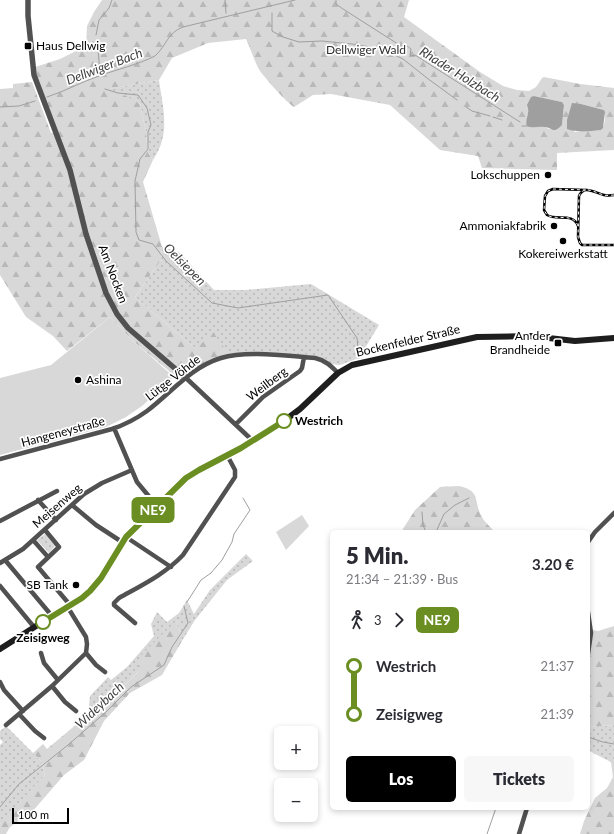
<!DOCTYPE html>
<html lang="de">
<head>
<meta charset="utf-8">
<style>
  body { margin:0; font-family:Lato,sans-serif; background:#f7f7f7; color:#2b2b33; height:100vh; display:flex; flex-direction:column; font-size:15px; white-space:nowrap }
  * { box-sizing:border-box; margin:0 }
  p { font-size:13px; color:#7c7c81 }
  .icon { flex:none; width:22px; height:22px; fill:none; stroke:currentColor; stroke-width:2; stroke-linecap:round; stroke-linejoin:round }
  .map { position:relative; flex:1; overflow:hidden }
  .panel { position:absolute; left:330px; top:530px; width:260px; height:280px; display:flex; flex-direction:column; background:#fff; border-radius:6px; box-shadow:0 2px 6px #0003 }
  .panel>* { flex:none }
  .badge { padding:0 8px; border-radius:6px; font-size:14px; line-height:26px }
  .controls { position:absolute; left:274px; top:726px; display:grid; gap:8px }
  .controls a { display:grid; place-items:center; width:44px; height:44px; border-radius:6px; background:#fff; box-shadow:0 2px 6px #0003; font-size:20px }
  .scale { position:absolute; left:12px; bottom:10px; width:57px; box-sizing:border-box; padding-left:4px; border:2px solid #000; border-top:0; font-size:11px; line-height:14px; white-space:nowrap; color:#000; -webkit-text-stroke:3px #fff; paint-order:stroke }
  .map>.badge { position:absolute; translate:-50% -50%; box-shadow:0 0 0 2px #fff }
  .legs { display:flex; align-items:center; gap:6px; height:44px; padding:0 16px; font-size:13px }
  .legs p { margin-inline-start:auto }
  .summary { display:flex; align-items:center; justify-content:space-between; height:68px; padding:0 16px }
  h1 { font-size:22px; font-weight:800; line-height:30px }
  .cta { display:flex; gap:8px; margin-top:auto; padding:8px 16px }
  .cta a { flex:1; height:46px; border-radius:6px; background:#000; color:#fff; font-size:16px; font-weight:800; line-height:46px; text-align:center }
  .cta a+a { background:#f7f7f7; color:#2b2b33 }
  ul { padding:0 16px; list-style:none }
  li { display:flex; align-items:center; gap:14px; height:48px; font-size:15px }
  li i { display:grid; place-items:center; width:6px; height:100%; margin:0 5px; background:currentColor }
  li i::after { content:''; width:10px; height:10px; margin:-5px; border:3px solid; border-radius:50%; background:#fff }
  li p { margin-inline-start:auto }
  li:first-child i { background:linear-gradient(#0000 50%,currentColor 0) }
  li:last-child i { background:linear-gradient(currentColor 50%,#0000 0) }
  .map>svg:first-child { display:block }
  .grass { fill:url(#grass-dots) }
  .forest { fill:url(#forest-firs); fill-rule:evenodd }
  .garden { fill:#d8d8d8 }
  .water { fill:#9f9f9f }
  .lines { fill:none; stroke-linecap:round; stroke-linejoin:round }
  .stream { stroke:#9f9f9f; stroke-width:1 }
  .minor { stroke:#515151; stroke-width:4.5 }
  .tertiary { stroke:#515151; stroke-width:5.5 }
  .secondary { stroke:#1e1e1e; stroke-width:6 }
  .rail-casing { stroke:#000; stroke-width:2.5 }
  .rail { stroke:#fff; stroke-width:1; stroke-dasharray:3; stroke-linecap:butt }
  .line-1-casing { stroke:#fff; stroke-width:9 }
  .line-1 { stroke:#6b8e23; stroke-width:6 }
  .poi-dot { fill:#000; stroke:#fff; stroke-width:1.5 }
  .stop-1-dot { fill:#fff; stroke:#6b8e23; stroke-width:2 }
  .labels { text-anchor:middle; stroke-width:3.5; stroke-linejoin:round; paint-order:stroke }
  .poi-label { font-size:12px; fill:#000; stroke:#fff; text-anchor:end }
  .park-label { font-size:12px; fill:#2f2f2f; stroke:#fff }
  .street-label { font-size:12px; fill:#000; stroke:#fff }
  .stop-label { font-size:12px; font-weight:bold; fill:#000; stroke:#fff; text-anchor:start }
  .water-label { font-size:13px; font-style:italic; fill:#404040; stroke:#fff }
</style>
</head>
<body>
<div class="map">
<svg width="614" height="834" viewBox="0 0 614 834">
  <defs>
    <pattern id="grass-dots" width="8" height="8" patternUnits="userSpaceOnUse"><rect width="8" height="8" fill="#d8d8d8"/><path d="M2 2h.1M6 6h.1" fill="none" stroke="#b8b8b8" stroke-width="1.8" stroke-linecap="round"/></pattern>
    <pattern id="forest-firs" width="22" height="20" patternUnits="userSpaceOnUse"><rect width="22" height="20" fill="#d8d8d8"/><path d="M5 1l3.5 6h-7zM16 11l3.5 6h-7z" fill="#b8b8b8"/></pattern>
  </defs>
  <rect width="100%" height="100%" fill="#fff"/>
  <path class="grass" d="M159,80C163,109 171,134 153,160L148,153L146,132L140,104L109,89Z
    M162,247L179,252L214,290H245L311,284L379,325L359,358L340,365L330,364L321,359L245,354L230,356L196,349L135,297L161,260Z
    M45,534L55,546L49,553L37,540Z
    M246,554L253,561L227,580L195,620L182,641L177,620L139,671L120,690L113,702L96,715L90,724L78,723L88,714L90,696L108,677L111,680L127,667L154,636L151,624L157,612L167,622L179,613L187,600L194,614L210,590Z
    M614,725V762H611L595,754L588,750V727Z
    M6,726L42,762L45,775L0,824V745L3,742L0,739V731Z"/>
  <path class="forest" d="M102,0H409L404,17L480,72L503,86L517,90L529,91L536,87L542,78L544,77L580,84L614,88V150L557,153V170L482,168L478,156L440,150L390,105L331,94L313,95L294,107C287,103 265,78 260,71C254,61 251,49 246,39L208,43L172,58L159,80L110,89L128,97L140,104L146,132L148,153L153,160L143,182L162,247L161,260L135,297L196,349L213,332L230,356L220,358L186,378L181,373L175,376L133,341L110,317L67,351L53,336L26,317L0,275V89L13,88V84L32,82L51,133L57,132L36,74L35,67L60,59L86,46L87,26L94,12ZM534,96L562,102L564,105L562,125L549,129L543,126L526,123L529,109ZM581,104L604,110C606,116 605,126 601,130L574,132Z
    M459,486C482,491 473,502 482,517C485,523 491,527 495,532H401L415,510L440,487Z
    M177,620L182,641L162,675L130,693L104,721L84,760L64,775L32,812L10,827L6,834H0V824L1,822L45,775L42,762L33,753L43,744L47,749L78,723L90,724L96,715L113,702L120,690L139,671L141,655Z
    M614,626V725L588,727V659L593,630L598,631Z
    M611,762H614V834H580L584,821L595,798L607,788L613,777Z"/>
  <path class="garden" d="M110,317L133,341L174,377L142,406L126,417L106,427L0,455V378L51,365Z
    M302,515L309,526L286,550L276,532Z"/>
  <path class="water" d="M534,96L562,102L564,105L562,125C552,135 553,127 544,127C538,126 533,129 527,126C524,120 531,113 527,105L531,97Z
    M572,103L581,104L604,110L605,112L603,128L601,130C590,131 578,133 567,129V120Z"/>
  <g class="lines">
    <path class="stream" d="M225,0L226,13
      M336,0V4L343,9L401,46C407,45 407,46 411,49L410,55L411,56L415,55L520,122
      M272,13V31L283,37L299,42L322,41L352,44L382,49L403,59L427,78L457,100
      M96,35L99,20L109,8L112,0
      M98,50L100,72L99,75
      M105,89L118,93L138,95L147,108L151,125L148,132V149L140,159L135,181L136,232L139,240L153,244L166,261L212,303L238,308L328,295L357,338L359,358
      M47,97C66,91 81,82 99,76C118,69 137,65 155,56C167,45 167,33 183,27L295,0
      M0,107L19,106L35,101
      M466,107L472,111L490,116
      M493,117L502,120
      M522,126H527
      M422,512L423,525L426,532
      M436,532L444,514L455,505L469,498
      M187,602L201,580L211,573L222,560L232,542L234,534L250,510L243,498
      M588,737L603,742L614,744
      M0,807L19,784L68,745L107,711L131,687L164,665L172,647L188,623L184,606
      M487,834L496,808"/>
    <path class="minor" d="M186,378L253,441
      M236,424L263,397L300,371L302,368L304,357
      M114,428L137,482L157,506
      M0,459L112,429C124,425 136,419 147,411C171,393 191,367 221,358C247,350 287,356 315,358C325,360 331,366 338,373
      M38,500L56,520
      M72,505L96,525L122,542
      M0,521L57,491
      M45,530L59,547L38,567L70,605
      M126,537L171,567
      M33,540L48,557
      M588,542L595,532L614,513
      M5,560L52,616
      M0,563L23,549L84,494L102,483L132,470
      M0,586L34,627
      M588,612L591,633L588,654
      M135,623L114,605V603L119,598C142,585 165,574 183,555L235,477V470L227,455
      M41,653L44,663L58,680
      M86,653L96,665L105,672
      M0,682L4,690L23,711
      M52,686L65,702L76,711
      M19,714L35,731L44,738
      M6,725L52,686L86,653L87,644L86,637L67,606
      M519,834L527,808"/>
    <path class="tertiary" d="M28,0V16L34,75L70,170L86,234L106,293L117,314L128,328L186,378"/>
    <path class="secondary" d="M0,649L88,593L101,578L126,537L186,478L199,470L241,448L284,421L300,409L338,373L352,365L477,337L531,336L575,341L614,338"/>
    <g class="rail-casing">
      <path id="rail" d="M614,195C611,195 607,196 604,195C595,193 584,184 579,196L578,237L580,243L582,245H614
        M578,226C573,212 557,221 547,215L544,210L545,196L548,191L553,189L586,190"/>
    </g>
    <use href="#rail" class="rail"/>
  </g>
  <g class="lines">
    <g class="line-1-casing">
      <path id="line-1" d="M43,622L82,598L90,591L101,578L126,537L186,478L199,470L241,448L284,421"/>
    </g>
    <use href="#line-1" class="line-1"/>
  </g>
  <g class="poi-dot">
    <rect x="24" y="42" width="8" height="8" rx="2"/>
    <circle cx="548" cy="175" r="4"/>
    <circle cx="554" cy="226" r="4"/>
    <circle cx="563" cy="241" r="4"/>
    <rect x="554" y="339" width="8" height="8" rx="2"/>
    <circle cx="78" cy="380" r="4"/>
    <circle cx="76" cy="585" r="4"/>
  </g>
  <g class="stop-1-dot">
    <circle cx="284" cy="421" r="7"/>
    <circle cx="43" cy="622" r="7"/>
  </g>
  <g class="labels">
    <g class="poi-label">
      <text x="36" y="50" text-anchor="start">Haus Dellwig</text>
      <text x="540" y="179">Lokschuppen</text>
      <text x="546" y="230">Ammoniakfabrik</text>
      <text x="563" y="258" text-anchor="middle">Kokereiwerkstatt</text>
      <text x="550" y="340">An der<tspan x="550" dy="14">Brandheide</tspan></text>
      <text x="86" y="384" text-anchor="start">Ashina</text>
      <text x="68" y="589">SB Tank</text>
    </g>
    <g class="park-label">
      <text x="366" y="54">Dellwiger Wald</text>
    </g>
    <g class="street-label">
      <text transform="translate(113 274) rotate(69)" y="4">Am Nocken</text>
      <text transform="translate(408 341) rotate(-13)" y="4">Bockenfelder Straße</text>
      <text transform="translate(173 378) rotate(-38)" y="4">Lütge Vöhde</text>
      <text transform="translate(267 384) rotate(-37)" y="4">Weilberg</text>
      <text transform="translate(63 432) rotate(-15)" y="4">Hangeneystraße</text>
      <text transform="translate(57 506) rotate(-41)" y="4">Meisenweg</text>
    </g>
    <g class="stop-label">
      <text x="295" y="425">Westrich</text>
      <text x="43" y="642" text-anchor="middle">Zeisigweg</text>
    </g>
    <g class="water-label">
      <text transform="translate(104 66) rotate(-21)" y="5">Dellwiger Bach</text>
      <text transform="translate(460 74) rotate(32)" y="5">Rhader Holzbach</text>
      <text transform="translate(185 264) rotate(45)" y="5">Oelsiepen</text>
      <text transform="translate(99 705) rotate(-43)" y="5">Wideybach</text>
    </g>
  </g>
</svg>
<div class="controls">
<a>+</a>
<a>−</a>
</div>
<div class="scale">100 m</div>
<b class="badge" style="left:153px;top:510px;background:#6b8e23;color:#fff">NE9</b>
<section class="panel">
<div class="summary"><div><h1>5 Min.</h1><p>21:34 – 21:39 · Bus</p></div><b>3.20 €</b></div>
<div class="legs"><svg class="icon" aria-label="walk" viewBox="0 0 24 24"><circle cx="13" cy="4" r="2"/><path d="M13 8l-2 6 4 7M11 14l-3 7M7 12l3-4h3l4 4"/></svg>3<svg class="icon" aria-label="forward" viewBox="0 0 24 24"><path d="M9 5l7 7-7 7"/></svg><b class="badge" style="background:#6b8e23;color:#fff">NE9</b></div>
<ul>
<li><i style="color:#6b8e23"></i><b>Westrich</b><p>21:37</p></li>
<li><i style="color:#6b8e23"></i><b>Zeisigweg</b><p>21:39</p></li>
</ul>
<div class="cta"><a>Los</a><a>Tickets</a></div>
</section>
</div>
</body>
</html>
